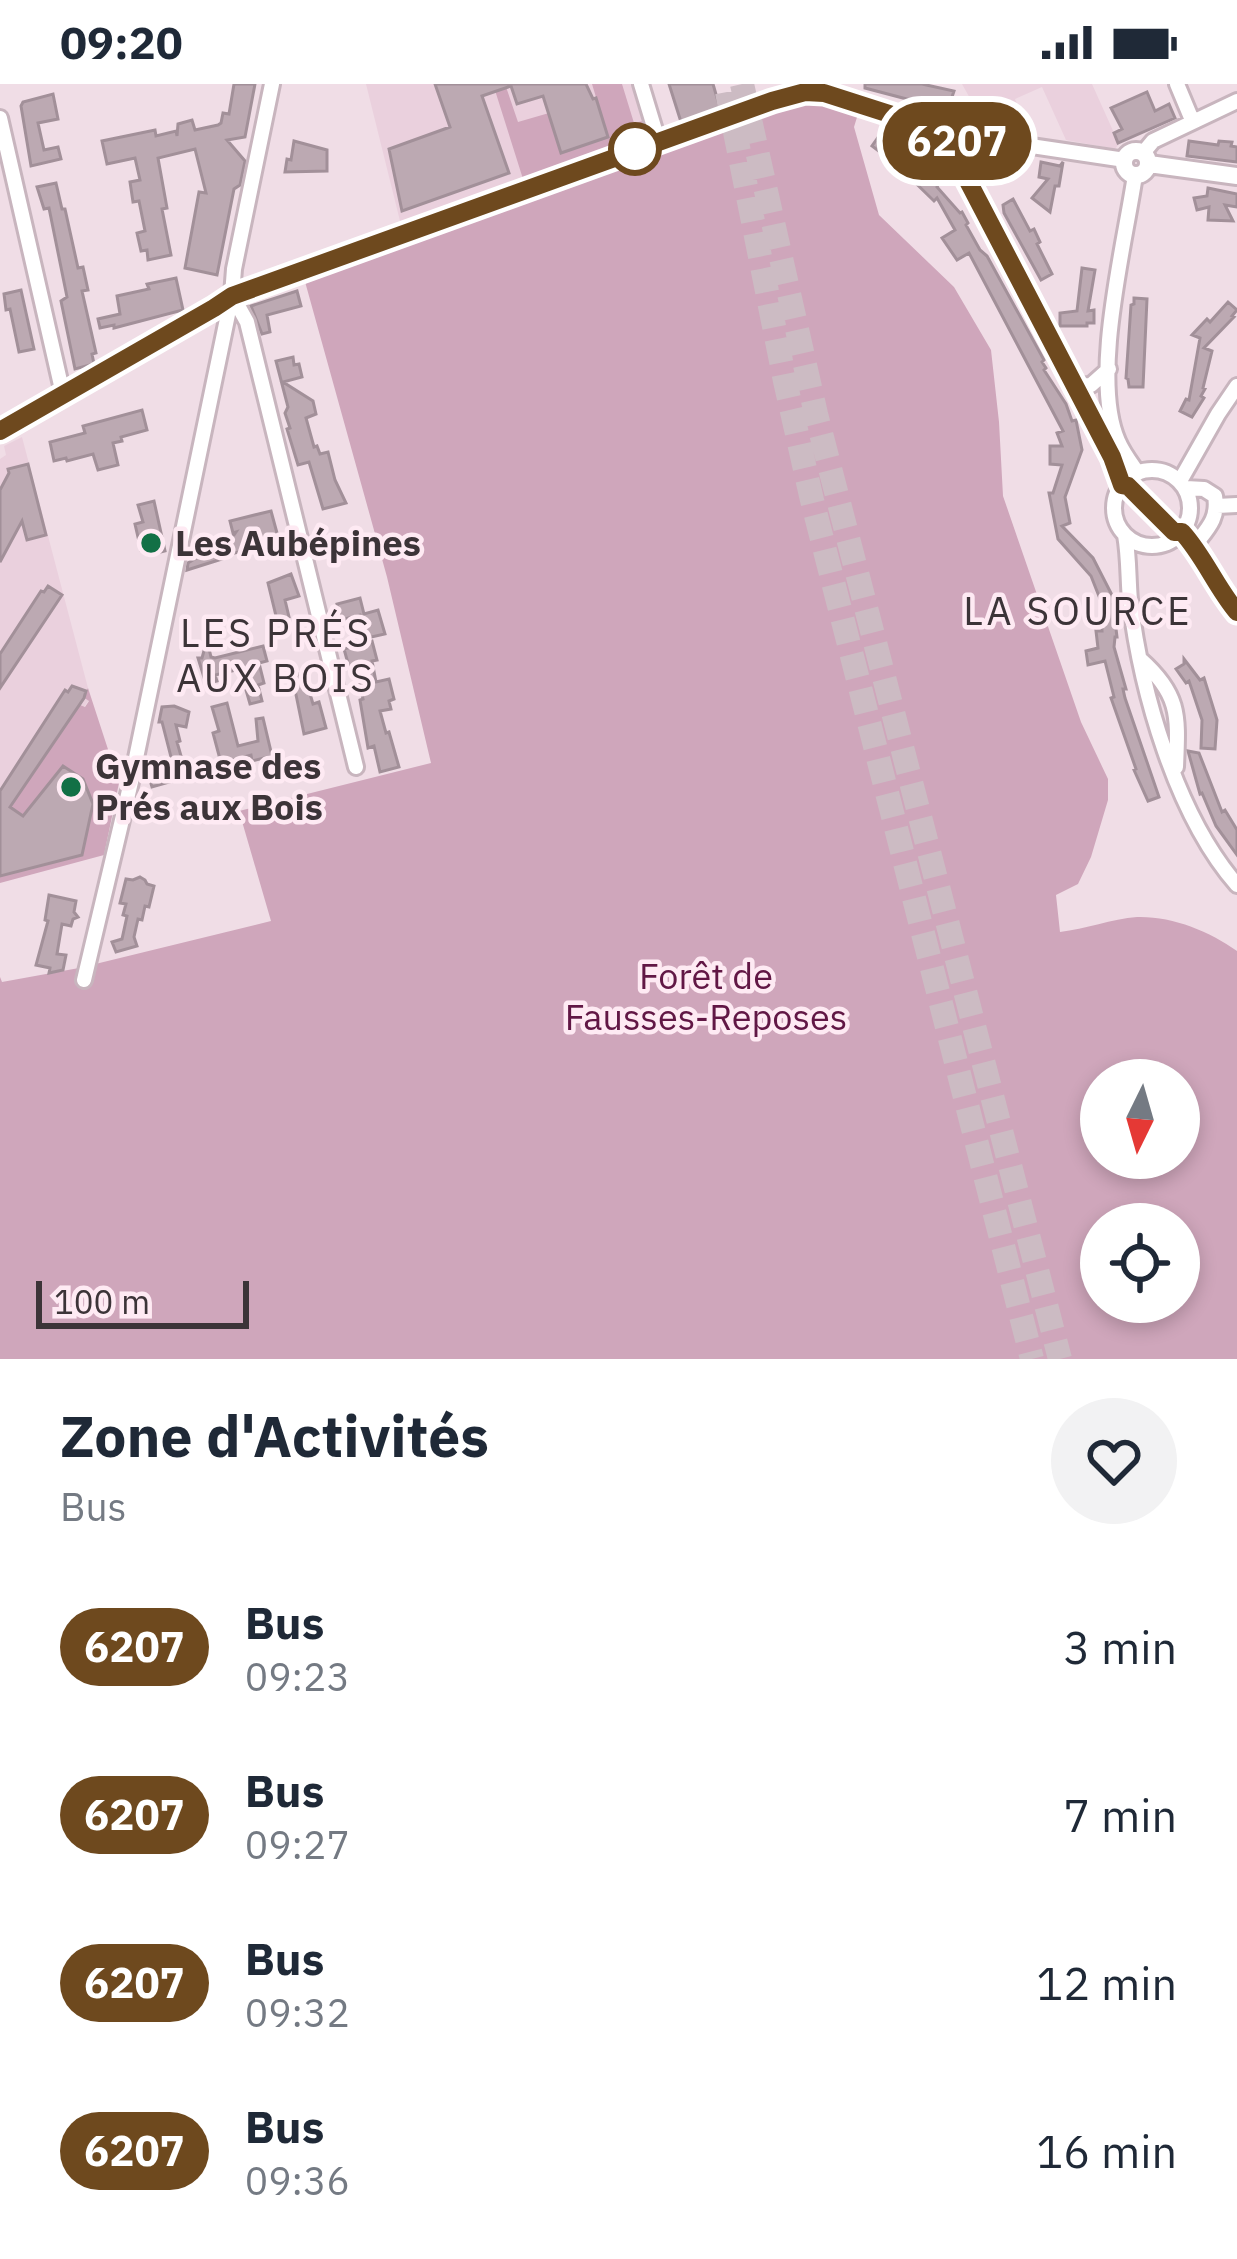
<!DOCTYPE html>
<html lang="fr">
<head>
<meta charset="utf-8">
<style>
  body { margin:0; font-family:"IBM Plex Sans",sans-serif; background:#f2f2f3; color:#1f2937; height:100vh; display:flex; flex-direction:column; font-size:45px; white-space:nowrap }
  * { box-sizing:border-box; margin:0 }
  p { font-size:39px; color:#747a83 }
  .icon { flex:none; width:66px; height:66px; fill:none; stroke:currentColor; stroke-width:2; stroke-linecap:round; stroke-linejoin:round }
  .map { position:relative; height:1275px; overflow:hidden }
  .details { display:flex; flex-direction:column; background:#fff; flex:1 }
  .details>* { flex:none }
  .badge { padding:0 24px; border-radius:39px; font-size:42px; line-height:78px }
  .needle { width:78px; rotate:185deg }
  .fabs { position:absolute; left:1080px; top:975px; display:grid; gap:24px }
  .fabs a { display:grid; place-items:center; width:120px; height:120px; border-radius:50%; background:#fff; box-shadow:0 6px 18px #0003; font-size:60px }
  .scale { position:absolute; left:36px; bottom:30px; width:213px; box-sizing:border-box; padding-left:12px; border:6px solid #3c3438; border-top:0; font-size:33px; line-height:42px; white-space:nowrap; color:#3c3438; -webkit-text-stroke:9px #feeaf3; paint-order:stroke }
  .map>.badge { position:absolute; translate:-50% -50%; box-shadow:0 0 0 6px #fff }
  .round { display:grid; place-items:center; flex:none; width:126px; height:126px; border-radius:63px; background:#f2f2f3 }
  .headline { display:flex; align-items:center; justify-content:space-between; height:204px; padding:0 60px }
  h1 { font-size:57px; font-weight:800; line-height:90px }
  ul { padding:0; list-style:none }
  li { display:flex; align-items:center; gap:36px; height:168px; padding:0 60px }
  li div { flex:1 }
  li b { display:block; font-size:45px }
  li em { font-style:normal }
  li .badge { min-width:132px; font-weight:700; text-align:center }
  .status { display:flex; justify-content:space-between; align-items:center; height:84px; padding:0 60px; background:#fff; direction:ltr }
  .status svg { height:33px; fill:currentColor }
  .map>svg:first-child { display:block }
  .built { fill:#ead0dd }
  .green { fill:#cfa6bb; fill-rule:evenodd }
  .building { fill:#bca9b2; stroke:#a29099; stroke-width:3 }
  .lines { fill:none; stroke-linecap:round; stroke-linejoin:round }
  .motorway-tunnel { stroke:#ccbbc3; stroke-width:24; stroke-dasharray:24 12; stroke-linecap:butt }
  .minor-casing { stroke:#c8b5be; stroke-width:20 }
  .tertiary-casing { stroke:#c8b5be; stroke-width:22 }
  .minor { stroke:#fff; stroke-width:14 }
  .tertiary { stroke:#fff; stroke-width:16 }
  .line-casing { stroke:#fff; stroke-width:27 }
  .line { stroke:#6e491e; stroke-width:18 }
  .stop-dot { fill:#fff; stroke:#6e491e; stroke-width:6 }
  .poi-dot { fill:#127046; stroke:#feeaf3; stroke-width:4.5 }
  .labels { text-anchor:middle; stroke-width:9; stroke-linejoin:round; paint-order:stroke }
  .poi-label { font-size:36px; font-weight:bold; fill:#3c3438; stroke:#feeaf3; text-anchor:start }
  .park-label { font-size:36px; fill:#611745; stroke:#feeaf3 }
  .neighbourhood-label { font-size:39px; letter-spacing:3px; fill:#3c3438; stroke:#feeaf3 }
</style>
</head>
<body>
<div class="status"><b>09:20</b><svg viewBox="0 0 49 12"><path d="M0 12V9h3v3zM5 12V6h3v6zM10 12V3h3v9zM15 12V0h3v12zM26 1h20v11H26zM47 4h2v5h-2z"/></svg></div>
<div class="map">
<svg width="1237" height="1275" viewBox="0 0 1237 1275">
  <rect width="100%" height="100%" fill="#f0dde6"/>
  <path class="built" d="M366,0H632L647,47L645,53L401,141Z
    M962,0H1092L1119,60L1115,65L1066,56L1042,3L1015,15L1030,51L975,41L976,25Z
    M22,353L88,604L84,613L89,616L84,623L79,622L15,715L0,707V375L6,371L4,362Z"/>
  <path class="green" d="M493,0H505L518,38L549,29L561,68L608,53L592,0H622L634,39L643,37L647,47L645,53L523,95Z
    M818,18L858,30L854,43L879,131L954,203L991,266L999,338L1003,412L1081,638L1108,695V716L1091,773L1078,800L1056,811L1060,848C1085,845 1112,835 1137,833C1172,832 1209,847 1237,867V1275H0V893L2,898L79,884L271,837L239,727L431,679L387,493L304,194L465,133L765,27ZM1101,996H1179V1074H1101ZM1101,1140H1179V1218H1101Z
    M88,604L119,699L104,771L0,799V707L16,715L80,621L85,623L89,617L83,613Z"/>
  <path class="building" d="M234,0H255L245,53L227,56L245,77L240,101L234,105L217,191L185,184L199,108L206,109L195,65L158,74L167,124L162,125L171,171L148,176L147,166L141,167L137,149L145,147L139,117L133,118L130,98L140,96L135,74L107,80L102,57L155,46L156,52L176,47L177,52L178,40L192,36L195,46L218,41L221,39L223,29L229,30Z
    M435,0H586L593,15L596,14L608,53L561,69L543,12L517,20L511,2L482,12L509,89L402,127L389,65L450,43Z
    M669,0H713L720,24L681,38Z
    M865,0H922L954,7L952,13L972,19L976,25L975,40L946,32L947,28L918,18L865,4Z
    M1147,8L1155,27L1169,20L1175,34L1118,59L1114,49L1122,45L1111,24Z
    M53,10L58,35L38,39L44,66L58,63L61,75L31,82L21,22L23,18Z
    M879,52L901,66L938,101L937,103L960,129L962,128L968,139L966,141L980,166L987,172L1044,276L1042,278L1046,284L1044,286L1066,320L1072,337L1076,336L1082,366L1065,413L1070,439L1062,442L1093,474L1116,519L1113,520L1117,553H1115L1114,563L1126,605H1123L1125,614L1159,713L1148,717L1134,686L1136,685L1111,614L1114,613L1105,577L1088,581L1086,567L1098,564L1096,547H1102L1101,530H1106L1091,492L1058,455L1049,409H1053L1062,381L1050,380V362H1062L1057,349L1063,347L969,169L957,176L942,154L955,146L937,114L934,117L896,80L872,62Z
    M294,57L327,66V87L285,88L287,75L291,76Z
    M1189,57L1218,61L1219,57L1232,58L1231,62L1237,63V78L1187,72Z
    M1041,78L1060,82L1063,78L1059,102H1055L1050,128L1032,114L1048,95L1039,93Z
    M56,99L62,125H65L78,184L83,183L88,206L82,207L96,269L92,270L94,280L75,285L61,217L67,213L49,124L44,125L37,103Z
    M1208,104L1237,110V123L1225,121L1233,137L1208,136L1209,123L1197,126L1194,114L1207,112Z
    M1013,115L1030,147L1034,145L1040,158L1037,160L1052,190L1041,196L1004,129L1003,121Z
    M1082,184L1095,186L1088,227L1094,226V239H1087V242H1060V229L1077,227Z
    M176,194L183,226L114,244V241L100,244L98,235L120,230L117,212L149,205L147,200Z
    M21,206L34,265L19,268L10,225L6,226L4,210Z
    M297,207L301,222L267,231L270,248L262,250L251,222Z
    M1134,214L1147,215L1143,303H1129L1128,295L1126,294L1131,221L1134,220Z
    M1228,218L1237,226L1232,232L1234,233L1204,264L1212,267L1203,304L1205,305L1201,312L1204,314L1192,333L1180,327L1186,315L1189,316L1200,254L1192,251L1207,235L1210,238Z
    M293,273L294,281L299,280L302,293L283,298L313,317L316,330L306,334L314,363L317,362L320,370L328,368L335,396L346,419L323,425L309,378L298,381L287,345L290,344L285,329L288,323L276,277Z
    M142,326L147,346L121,353L122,357L113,359L118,381L98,386L93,370L67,377L66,374L54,377L50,358L85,349L83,342Z
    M28,380L46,451L27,456L22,437L0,478V406L9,389L8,385Z
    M154,417L165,467L149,471L147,464L141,466L135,440L143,438L138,421Z
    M271,427L280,460L264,465L263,461L224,472L225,474L187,486L188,479L234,451L236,448L233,449L230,437Z
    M291,490L299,512L285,516L289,533L277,536L268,499Z
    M48,502L62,511L0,604V570L41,507L44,508Z
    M360,514L364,530L378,526L385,550L367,554L360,531L341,536L337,520Z
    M207,556L211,573L215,574L263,562L267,577L259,579L264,599L258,601L262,617L250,620L240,585L215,591L217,597L206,600L198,574H202Z
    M372,557L377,576L372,577L376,598L389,595L394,615L389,617L391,625L380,627L386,649L389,648L399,683L380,688L374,662L368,664L360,616L363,615L355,581L349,583L344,565Z
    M1184,575L1200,596L1204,594L1217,636L1215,665L1201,664L1202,636L1189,597L1186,599L1176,585L1184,580Z
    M304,589L313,620L319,618L326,644L304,650L292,591Z
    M72,602L86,607L84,614L10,723L23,732L63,682L83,695L93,720L82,771L0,792V707L65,606L68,608Z
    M227,619L238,662L258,657L256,635L263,634L272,672L252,677L251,671L221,679L213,649L219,647L212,623Z
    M174,622L189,628L186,643L176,641L180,657L177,658L187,693L152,703L148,690L153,688L152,684L172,677L162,638H159L162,623Z
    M1188,667L1199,669L1222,728L1225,726L1237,746V771L1216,742L1202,709L1200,710Z
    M140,793L145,796L147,800L154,802L149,823L145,822L142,836L138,835L134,853L137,862L116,868L112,858L122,855L127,832L123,831L126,820L120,819L126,795L133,796Z
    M49,811L76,817L74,828L78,833L73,835L71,842L62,840L57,870L66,871L63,886L49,889L50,884L36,881L48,837L45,836Z"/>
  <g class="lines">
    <path class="motorway-tunnel" d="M742,0L816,330L1060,1275
      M727,8L785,297L812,416L1032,1275"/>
    <g class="minor-casing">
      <path id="minor" d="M641,0L658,56
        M1177,0L1192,36
        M0,34L63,310
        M958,52L956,74L1112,373L1122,401
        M1143,69L1153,57L1237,17
        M1135,91C1125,160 1090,294 1118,357C1123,369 1131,379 1138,389
        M232,211L247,238L356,683
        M1074,302L1091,301L1109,285
        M0,347L215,224L232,211L646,61L805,8L824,9L859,18L951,50L1125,76
        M1114 424a38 38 0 1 1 76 0a38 38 0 1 1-76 0Z
        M1180,397L1218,330L1237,302
        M1186,404L1204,405L1215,412C1219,435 1207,445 1194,462
        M1217,422L1237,421
        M1182,448C1204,473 1216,503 1237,528
        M1125,451C1129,473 1128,495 1130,516C1141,608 1176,731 1237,801
        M1140,575C1181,611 1178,633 1176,683
        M84,896L131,698L232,211L234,185L272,0"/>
    </g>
    <g class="tertiary-casing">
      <path id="tertiary" d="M1124 79a12 12 0 1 1 24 0a12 12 0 1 1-24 0Z
        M1149,80L1237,92"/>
    </g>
    <use href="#minor" class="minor"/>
    <use href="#tertiary" class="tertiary"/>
  </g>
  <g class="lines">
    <g class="line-casing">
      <path id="line" d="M0,347L214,224L232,212L772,17L805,8L824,9L958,52L956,74L1112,373L1122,401L1128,402L1174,448H1182C1204,472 1216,503 1237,528"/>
    </g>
    <use href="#line" class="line"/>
  </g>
  <circle class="stop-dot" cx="635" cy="65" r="24"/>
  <g class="poi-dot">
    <circle cx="151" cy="459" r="12"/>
    <circle cx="71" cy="703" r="12"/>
  </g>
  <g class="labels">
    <g class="poi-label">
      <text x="175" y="472">Les Aubépines</text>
      <text x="95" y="695">Gymnase des<tspan x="95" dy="41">Prés aux Bois</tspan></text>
    </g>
    <g class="park-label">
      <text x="706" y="905">Forêt de<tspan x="706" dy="41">Fausses-Reposes</tspan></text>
    </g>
    <g class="neighbourhood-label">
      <text x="1078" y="541">LA SOURCE</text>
      <text x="276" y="563">LES PRÉS<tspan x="276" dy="45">AUX BOIS</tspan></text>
    </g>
  </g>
</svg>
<div class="fabs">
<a><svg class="needle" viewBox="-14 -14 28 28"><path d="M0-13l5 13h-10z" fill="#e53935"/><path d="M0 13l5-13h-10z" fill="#747a83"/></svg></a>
<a><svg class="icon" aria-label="locate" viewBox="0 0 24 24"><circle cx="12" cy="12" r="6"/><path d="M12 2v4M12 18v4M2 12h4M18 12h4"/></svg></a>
</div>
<div class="scale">100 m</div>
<b class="badge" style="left:957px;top:57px;background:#6e491e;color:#fff">6207</b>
</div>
<section class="details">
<div class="headline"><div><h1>Zone d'Activités</h1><p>Bus</p></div><a class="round"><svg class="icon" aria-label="heart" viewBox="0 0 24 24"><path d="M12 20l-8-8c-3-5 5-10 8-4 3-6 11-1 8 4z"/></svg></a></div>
<ul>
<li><span class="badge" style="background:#6e491e;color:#fff">6207</span><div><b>Bus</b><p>09:23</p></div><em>3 min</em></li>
<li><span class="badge" style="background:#6e491e;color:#fff">6207</span><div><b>Bus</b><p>09:27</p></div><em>7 min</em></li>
<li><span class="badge" style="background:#6e491e;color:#fff">6207</span><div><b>Bus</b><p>09:32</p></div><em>12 min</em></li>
<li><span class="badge" style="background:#6e491e;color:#fff">6207</span><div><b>Bus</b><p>09:36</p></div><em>16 min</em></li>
</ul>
</section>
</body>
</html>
